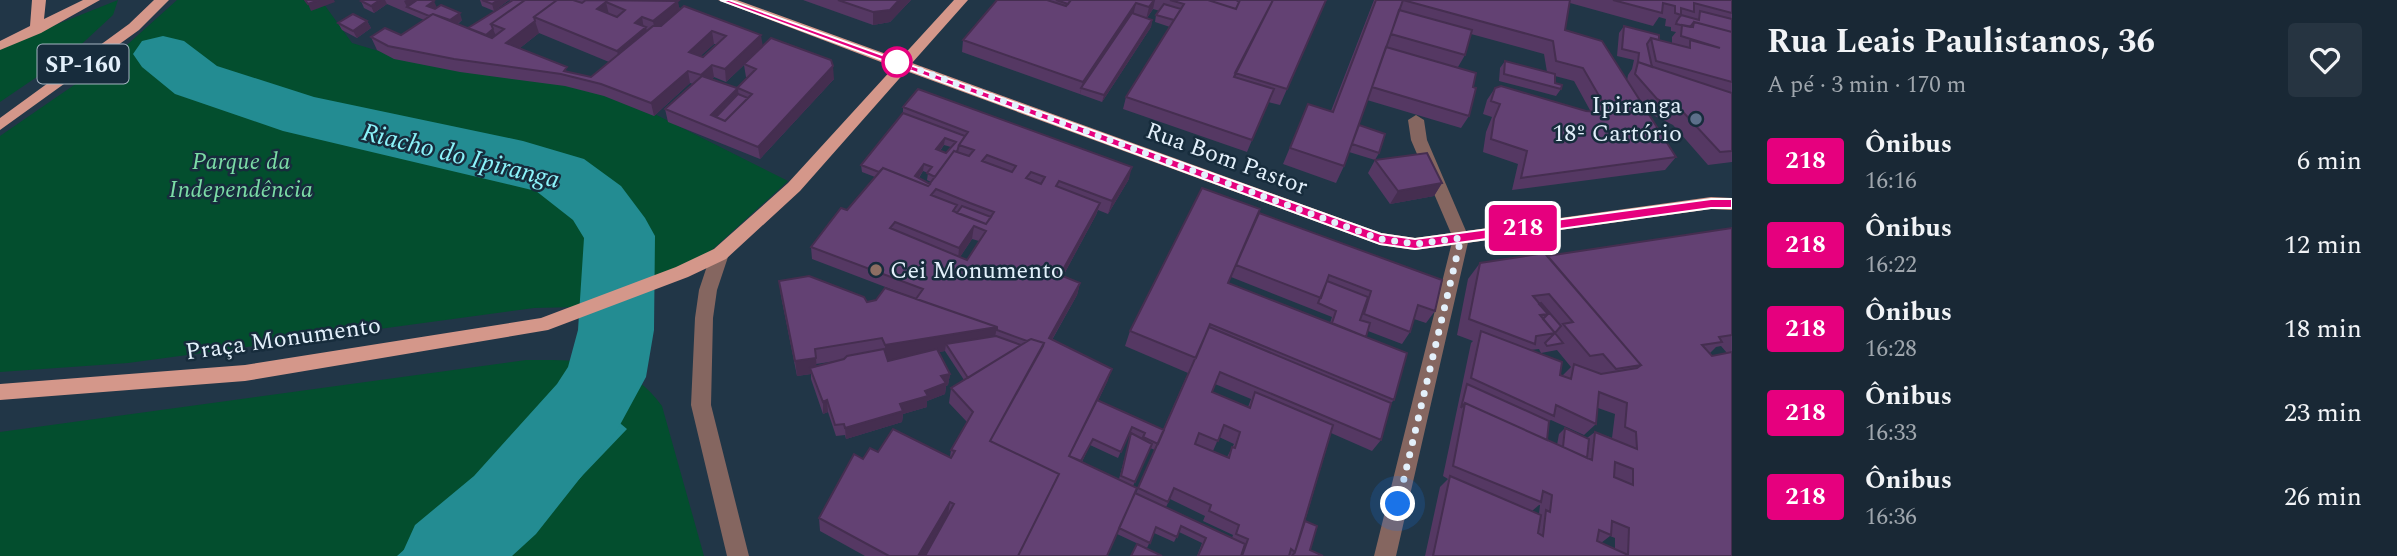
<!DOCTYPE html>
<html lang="pt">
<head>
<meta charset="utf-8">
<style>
  body { margin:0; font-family:Spectral,serif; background:#263441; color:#f1f3f6; height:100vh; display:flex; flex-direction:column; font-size:26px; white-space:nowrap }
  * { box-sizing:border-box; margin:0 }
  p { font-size:23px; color:#9fa6ad }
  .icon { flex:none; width:38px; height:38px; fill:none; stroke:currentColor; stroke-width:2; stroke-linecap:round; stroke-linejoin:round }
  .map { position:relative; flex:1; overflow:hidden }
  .drawer { display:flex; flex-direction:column; background:#192835; width:665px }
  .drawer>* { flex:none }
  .badge { padding:0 14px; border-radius:5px; font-size:24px; line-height:46px }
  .you { position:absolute; width:35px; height:35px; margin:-18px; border:5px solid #fff; border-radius:50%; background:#1a73e8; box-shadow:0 0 0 10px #1a73e833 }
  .map>.badge { position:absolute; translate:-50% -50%; box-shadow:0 0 0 4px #fff }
  .round { display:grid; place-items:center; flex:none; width:74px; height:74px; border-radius:7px; background:#263441 }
  .summary { display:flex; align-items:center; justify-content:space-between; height:119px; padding:0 35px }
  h1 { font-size:33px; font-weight:700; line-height:52px }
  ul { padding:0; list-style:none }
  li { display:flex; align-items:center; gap:21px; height:84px; padding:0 35px }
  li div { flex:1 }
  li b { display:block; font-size:26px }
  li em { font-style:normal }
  li .badge { min-width:77px; font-weight:700; text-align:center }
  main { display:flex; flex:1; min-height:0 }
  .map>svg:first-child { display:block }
  .green { fill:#034e2e }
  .water { fill:#238c92 }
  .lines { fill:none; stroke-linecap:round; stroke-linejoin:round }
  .river { fill:#238c92; fill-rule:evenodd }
  .minor { fill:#856660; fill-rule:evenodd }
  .major { fill:#d4978a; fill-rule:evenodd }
  .wall { fill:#553863; fill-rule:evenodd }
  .shaded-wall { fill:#452e50 }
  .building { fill:#634173; stroke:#452e50; stroke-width:2; fill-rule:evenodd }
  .line { fill:#e6007e; stroke:#fff; stroke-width:2 }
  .walk { stroke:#e3f0fb; stroke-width:7; stroke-dasharray:0 12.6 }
  .stop-dot { fill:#fff; stroke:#e6007e; stroke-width:3.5 }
  .service-dot { fill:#5c6f8a; stroke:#172c3c; stroke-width:2.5 }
  .education-dot { fill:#8d6e63; stroke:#172c3c; stroke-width:2.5 }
  .labels { text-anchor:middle; stroke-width:5; stroke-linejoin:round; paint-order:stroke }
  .shield { fill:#172c3c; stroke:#a6b5c2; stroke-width:2 }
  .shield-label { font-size:23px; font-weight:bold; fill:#e3f0fb }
  .poi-label { font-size:24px; fill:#e3f0fb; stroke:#172c3c; text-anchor:end }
  .street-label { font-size:24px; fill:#e3f0fb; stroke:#172c3c }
  .park-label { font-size:24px; font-style:italic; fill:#7bdca6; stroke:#172c3c }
  .water-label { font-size:26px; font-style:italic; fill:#8cf3fa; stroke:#172c3c }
</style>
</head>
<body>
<main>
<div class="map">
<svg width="1732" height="556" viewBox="0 0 1732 556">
  <rect width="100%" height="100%" fill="#213647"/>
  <path class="green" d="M118,0L113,15L72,53L0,102V47Z
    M177,0H321L352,43L425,65L585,79L788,181L700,261L578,307L534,308L128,363L0,372V136L109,61Z
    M526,360C579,360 627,357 662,406L704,556H0V432Z"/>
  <path class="water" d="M573,384L627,429L517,544L504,556H397L484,479Z"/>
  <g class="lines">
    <path class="river" d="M163,36L184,41L217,66L314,97L523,141L584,159L621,186L645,218L655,236L654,330L646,377L615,434L536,534L512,556H401L415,525L474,476L557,384L568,367L578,330L584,238L573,220L536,191L283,131L175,94L142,67L133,54L142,41Z"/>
    <path class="minor" d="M1416,115L1424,120L1427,140L1469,238L1396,556H1374L1453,238L1411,140L1408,120Z
      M720,248L726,249L729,254L717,290L713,318L711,405L749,556H727L691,405L695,318L699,290L711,254L714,249Z"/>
    <path class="major" d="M32,0H46L44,19L83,0H100L41,33L0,50V41L30,26Z
      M154,0H169L139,30L0,130V118L129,24Z
      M718,0H737L900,59L954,0H968L912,63L1381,233L1415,238L1711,197L1732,198V210L1711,209L1415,250L1380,245L906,71L800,191L726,259L688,277L548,330L245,381L0,400V384L245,365L541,318L676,267L714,249L788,183L894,67Z"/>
  </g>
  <path class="wall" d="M363,0H432L437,8L462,20L458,24L468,28L511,1L509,0L494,11L482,6L480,0H676L680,9L834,79L760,159L668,122L665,109L693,84L690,83L654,116L604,96L565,86L460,72L394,59L377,50L371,37L401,35L424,20L387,4L374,13L364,8L361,1ZM539,33L609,62L591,77L569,72L520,48ZM714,44H716L703,57L700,56ZM744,65L746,77H748L737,88L712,79L714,77L726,82Z
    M803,0H911L890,22L873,25Z
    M997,0H1326L1280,105L1268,102L1247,152L1123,109L1126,97L1170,27L1155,22L1156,15L1160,11L1153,9L1147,18L1152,20L1151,27L1102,102L962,52L963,40Z
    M1374,0H1732V162L1708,165L1673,125L1647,112L1676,157L1665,170L1512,190L1518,164L1483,152L1486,132L1492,117L1483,114L1487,100L1495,88L1586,111L1591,112L1574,81L1555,76V83L1561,89L1556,96L1499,81L1500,68L1505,61L1547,72L1544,54L1471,34L1465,55L1458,67L1473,87L1469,116L1461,128L1367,100L1359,125L1379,153L1375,160L1349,152L1344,166L1336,183L1283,164L1308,104L1331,111ZM1570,3L1653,26L1659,17L1666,19L1665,26L1671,27V31L1676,32L1672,37V44L1659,40L1624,26L1619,33L1617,56L1634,60L1632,69L1628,75L1627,80L1565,30Z
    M367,21L371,28L357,38L342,30L338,23Z
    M903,107L1129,179L1108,214L1098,210L1096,215L1063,276L1080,283L1077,295L1052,340L1108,380L1098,401L1163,430L1188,373L1125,346L1130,331L1259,213L1435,311L1426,323L1414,319L1410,332L1402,344L1368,331L1366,337L1394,400L1391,403L1381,440L1372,451L1331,433L1305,521L1310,550L1323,556H1197L1202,543L1179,532L1174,542L1154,533L1147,548L1117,534L924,556H865L820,531L819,518L863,459L878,452L950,457L951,450L967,422L949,403L951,388L964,380L945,351L938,352L950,374L948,385L946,386L945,394L927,401V407L903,414L902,422L846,439L845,435L836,436L828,412L823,414L811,379V374L797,376L781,296L779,281L867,302L909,296L812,259L811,247L847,210L875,177L862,172L861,165L903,113ZM944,145L951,147L946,153L940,151ZM923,171L928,173L927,180L931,182L930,184L919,178ZM972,239L979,241L967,260L960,257ZM1231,277L1332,317L1330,323L1228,283ZM843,360L816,366V364ZM1215,384L1251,399L1248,407L1212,392ZM1129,433L1131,434L1119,479L1082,462L1090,445L1118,458ZM1219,437L1234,444L1227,457L1213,451ZM1150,448L1155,450L1136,493L1133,486ZM1170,499L1205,516L1203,521L1233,535L1232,538L1166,507Z
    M1375,160L1442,183L1434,196L1390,204L1368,173Z
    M1732,228V556H1425L1440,487L1448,479L1443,476L1471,343L1473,341L1457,335L1468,279L1480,263L1547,256ZM1721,346L1727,353L1712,356L1710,353L1716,347ZM1539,349L1541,353L1557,350L1571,367L1562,376L1560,375L1530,350ZM1598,408L1615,414L1612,438L1595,432L1587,438L1565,428L1559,434L1557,445L1547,440L1549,421L1551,420L1584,435L1596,424ZM1539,505H1540L1539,514L1532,511ZM1610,536L1615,538V549L1601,543Z"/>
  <path class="shaded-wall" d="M319,0H334L335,2L311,11L308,4Z
    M380,0H385L387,4L374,13L371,6Z
    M406,0H430L407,7L404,1Z
    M498,0H509L494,11L492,4Z
    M899,0H911L890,22L873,25V12Z
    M1154,0H1155L1153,9L1146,19L1149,7Z
    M434,1L437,8L430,12L427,6Z
    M678,1L681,17L656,38L653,21Z
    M606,2L610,19L597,9Z
    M1136,3L1133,16L1081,88L1080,95L1083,82Z
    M460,13L462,20L448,31L446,24Z
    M642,17L644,29L646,27L650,43L621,67L617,51L635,23Z
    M1152,20L1151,27L1102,102L1104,95Z
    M367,21L371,28L357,38L353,31Z
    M535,21L539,33L510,56L506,43Z
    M493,29L496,36L483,45L481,38Z
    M712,31L714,44L691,65L689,52Z
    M761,35L763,47L726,82L725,69Z
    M712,65L714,77L703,88L701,75Z
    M833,66L834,79L760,159L758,147Z
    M688,71L690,83L654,116L651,103Z
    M738,88L739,101L718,123L711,115Z
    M945,138L944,145L935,156L936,149Z
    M924,164L923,171L915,183V176Z
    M1132,167L1129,179L1108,214L1112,201Z
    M1442,183L1434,196L1390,204L1398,191Z
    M1100,203L1096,215L1057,287L1060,275Z
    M974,226L972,239L958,260L959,248Z
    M1080,283L1077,295L1046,350L1049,338Z
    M997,327L994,342L946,344L945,351L885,361V345Z
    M816,358L817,373L810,368L811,374L797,376L795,361Z
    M1112,369L1108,380L1068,461L1069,456Z
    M950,374L948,385L946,386L945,394L927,401V407L903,414L902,422L846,439L845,428L900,404L941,376Z
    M827,400L828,412L823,414V402Z
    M950,502L948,515L924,556H918Z"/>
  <path class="building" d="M305,0H319L308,4Z
    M363,0H380L371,6L361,1Z
    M417,0H432L434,1L427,6L435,9L441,5L460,13L450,20L433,14L429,16L407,7Z
    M482,0H498L492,4Z
    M513,0H525L491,24L493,29L486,35L468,28Z
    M525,0H557L534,17L535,21L506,43L567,67L564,71L591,77L653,26H661L684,6L761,35L725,69L712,65L701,75L688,71L651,103L601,84L561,74L454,59L388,46L371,37L385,28L401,35L433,14L492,38L504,29L491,24ZM712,31L726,36L703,57L689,52Z
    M557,0H573L582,3L586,0L678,1L653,21L642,17L635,23L646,27L617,51L534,17ZM606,2L625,10L617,17L597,9Z
    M838,0H899L890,10L873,12Z
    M997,0H1047L1066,6L1071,0H1154L1149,7L1136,3L1083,82L963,40Z
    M1056,0H1071L1068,4Z
    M1170,0H1208L1236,9L1240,0H1273L1234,77L1274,89L1252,140L1126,97L1184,4Z
    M1208,0H1236L1239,2L1236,9Z
    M1273,0H1326L1287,89L1235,73Z
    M1376,0H1403L1344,166L1290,148L1308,104L1333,112Z
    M1403,0H1570L1565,30L1602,41L1676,157L1521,178L1527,151L1491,139L1494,119L1500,104L1491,101L1495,88L1501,86L1586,111L1609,113L1583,68L1556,61L1553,41Z
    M1613,0H1732V13L1694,3V12L1681,8V15L1675,13V6L1663,3L1662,13Z
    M1164,4L1181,9L1174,20L1156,15Z
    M1399,10L1472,30L1465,55L1391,34Z
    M1700,11L1732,19V32L1694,22L1690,27L1676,24L1677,21L1681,15L1699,20Z
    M1132,13L1152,20L1104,95L1081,88Z
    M353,14L367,21L353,31L338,23Z
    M1694,22L1732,32V82L1656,61L1651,38L1690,48V40L1720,48L1681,36L1682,25L1693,27Z
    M1624,26L1659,35V40L1651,38L1647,44L1652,67L1638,62L1639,53L1622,49Z
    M771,38L831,60L833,66L758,147L665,109L702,76L737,88L756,69L744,64ZM738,88L752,94L725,121L711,115Z
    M1386,47L1476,73L1473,87L1476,88L1469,116L1372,87Z
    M1505,61L1555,74V83L1562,85L1561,89L1504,74Z
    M1638,62L1732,93V151L1720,152L1684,113L1657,99L1635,74Z
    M918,89L1132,167L1112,201L1059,181L1056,186L1100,203L1060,275L1080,283L1049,338L1112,369L1069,456L1137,488L1107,556H1018L1059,474L990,441L1043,346L1044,343L1031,339L1027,341L997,330V327L916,299L923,289L811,247L841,208L847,210L883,168L928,186L954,151L969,156L974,150L959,145L968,132L903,107ZM987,155L1016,166L1012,172L982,161ZM1031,172L1045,177L1041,184L1026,178ZM936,189L970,203L994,212L986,224L953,211L957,205L931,195ZM895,222L959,248L974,226L986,231L967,260L890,228Z
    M738,94L748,98L725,121L716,117Z
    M903,113L965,136L959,145L957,152L954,151L935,177L927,173L932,167L924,164L915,176L930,184L928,186L883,168L879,172L861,165ZM945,138L956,142L946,153L936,149Z
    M1359,125L1385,134L1379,153L1352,144Z
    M1427,153L1442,183L1398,191L1375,160Z
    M1202,188L1260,209L1228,283L1407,353L1394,400L1210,324L1196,358L1130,331Z
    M962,206L991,217L986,224L957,213Z
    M1259,213L1442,280L1435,311L1418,305L1410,332L1364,314L1371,291L1329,275L1321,298L1236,265Z
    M1732,228V335L1719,337L1722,342L1702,345L1712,356L1732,352V556H1433L1450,476L1541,515L1538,533L1543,536L1546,510L1550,512L1552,495L1543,491L1541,502L1453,466L1465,403L1592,460L1595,432L1637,449L1636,432L1625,427L1627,403L1599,392L1596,424L1556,405L1554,416L1471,378L1481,331L1562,362L1560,375L1571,379L1574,364L1601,374L1637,368L1641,365L1547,256ZM1615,462L1633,469V485L1614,477ZM1612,521L1629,528L1628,555L1597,541L1599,530L1611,535Z
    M1545,253L1641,365L1616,369L1603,354L1590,356L1563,324L1573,322L1549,294L1533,296L1548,314L1540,315L1555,333L1536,336L1535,344L1469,319L1480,263Z
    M809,276L864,297L867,302L876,300L885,288L997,327L885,345L882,338L815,349L816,358L795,361L779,281Z
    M1327,281L1368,297L1360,320L1370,323L1366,337L1332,323L1336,311L1318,303Z
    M1541,303L1561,326L1555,333L1563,343L1547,346L1545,343L1555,333L1543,319L1548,314L1539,304Z
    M1209,327L1391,403L1381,440L1220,372L1212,392L1250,408L1255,392L1333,425L1295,552L1291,549L1289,556H1242L1248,539L1236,534L1239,525L1209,511L1211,505L1174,488L1168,502L1138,488ZM1224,425L1240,432L1235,448L1232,447L1229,458L1195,444L1199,433L1218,441Z
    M996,336L1021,345L968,378L946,344Z
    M1031,339L1044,343L990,441L1059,474L1018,556H925L954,504L950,502L918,556H889L819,518L854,454L863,459L870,448L878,452L893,429L951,458L955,451L951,450L973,412L951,388Z
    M884,349L888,361L937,349L950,374L941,376L946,383L925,391L928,396L900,404L903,411L845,428L844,424L835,425L827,400L823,402L810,368L844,359L847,356Z
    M1467,384L1549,421L1547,440L1465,403L1461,408Z
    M1097,400L1164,430L1158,444L1143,437L1145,433L1132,427L1121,452L1093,439L1081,461L1069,456Z
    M1565,428L1589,439L1587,458L1563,447Z
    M1131,433L1152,444L1135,482L1121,476Z
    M1135,493L1245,544L1241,556H1198L1206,538L1181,526L1177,537L1156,527L1150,543L1119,528Z
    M1305,521L1317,526L1310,550L1323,556H1292L1295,552Z
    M1137,544L1162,556H1131Z"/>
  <path class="line" d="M720,0H729L1381,234L1415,239L1711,199H1732V208H1711L1415,249L1380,244Z"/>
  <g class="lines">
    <path class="walk" d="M897,62L1380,239L1415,244L1461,238L1398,504"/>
  </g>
  <circle class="stop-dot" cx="897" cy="62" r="14"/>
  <circle class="service-dot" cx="1696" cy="119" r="7"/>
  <circle class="education-dot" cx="876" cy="270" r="7"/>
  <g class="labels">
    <rect class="shield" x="37.5" y="44.5" width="91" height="39" rx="5"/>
    <g class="shield-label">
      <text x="83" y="72">SP-160</text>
    </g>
    <g class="poi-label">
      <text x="1682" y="113">Ipiranga<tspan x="1682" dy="28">18º Cartório</tspan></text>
      <text x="890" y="278" text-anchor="start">Cei Monumento</text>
    </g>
    <g class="street-label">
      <text transform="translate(1227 158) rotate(20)" y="8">Rua Bom Pastor</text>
      <text transform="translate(283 338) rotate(-8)" y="8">Praça Monumento</text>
    </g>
    <g class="park-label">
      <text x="241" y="169">Parque da<tspan x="241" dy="28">Independência</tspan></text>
    </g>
    <g class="water-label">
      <text transform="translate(461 155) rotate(14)" y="9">Riacho do Ipiranga</text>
    </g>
  </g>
</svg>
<div class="you" style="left:1398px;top:504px"></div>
<b class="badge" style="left:1523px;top:228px;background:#e6007e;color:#fff">218</b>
</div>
<section class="drawer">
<div class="summary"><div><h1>Rua Leais Paulistanos, 36</h1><p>A pé · 3 min · 170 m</p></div><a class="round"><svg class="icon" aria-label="heart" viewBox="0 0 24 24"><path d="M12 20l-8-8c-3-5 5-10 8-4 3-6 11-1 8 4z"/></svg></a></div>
<ul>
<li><span class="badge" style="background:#e6007e;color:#fff">218</span><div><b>Ônibus</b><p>16:16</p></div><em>6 min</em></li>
<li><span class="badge" style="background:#e6007e;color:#fff">218</span><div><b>Ônibus</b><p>16:22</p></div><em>12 min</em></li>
<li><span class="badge" style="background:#e6007e;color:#fff">218</span><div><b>Ônibus</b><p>16:28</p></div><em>18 min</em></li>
<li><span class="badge" style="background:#e6007e;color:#fff">218</span><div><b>Ônibus</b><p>16:33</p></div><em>23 min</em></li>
<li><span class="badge" style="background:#e6007e;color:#fff">218</span><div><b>Ônibus</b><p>16:36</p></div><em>26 min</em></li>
</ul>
</section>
</main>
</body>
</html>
